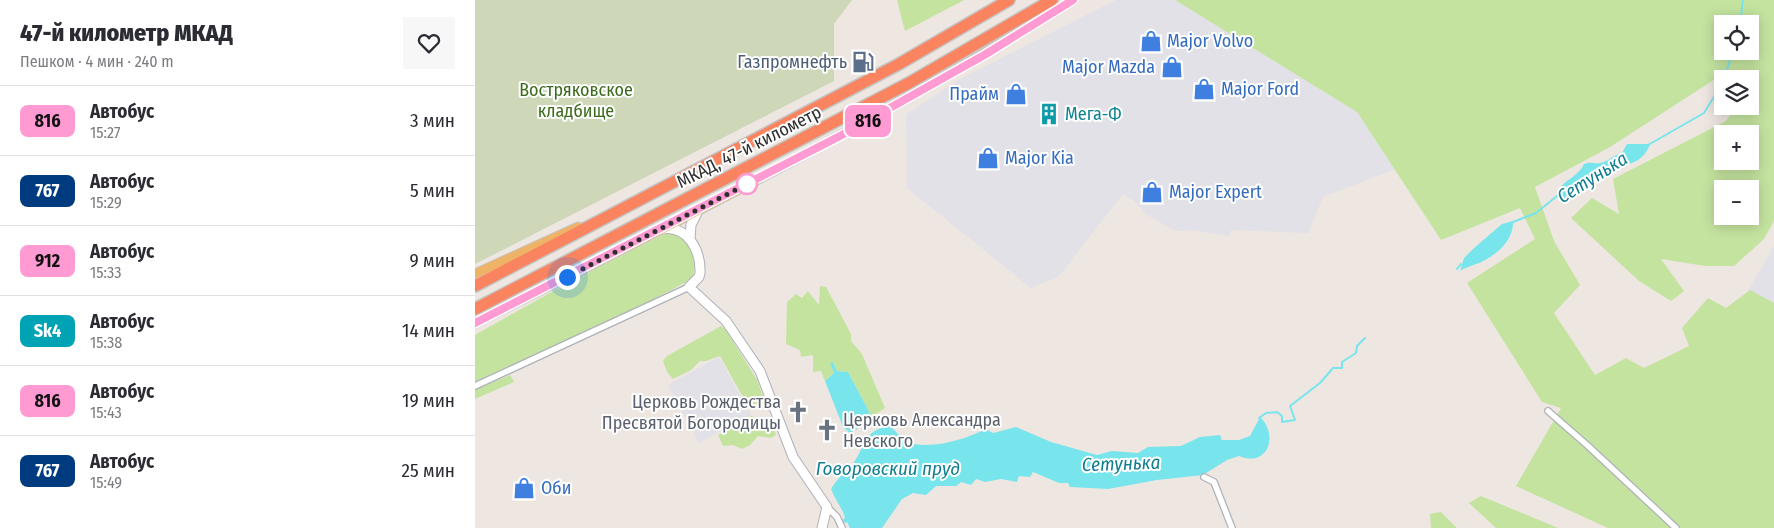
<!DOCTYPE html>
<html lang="ru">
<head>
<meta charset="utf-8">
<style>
  body { margin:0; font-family:"Fira Sans Condensed",sans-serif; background:#f7f7f7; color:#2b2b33; height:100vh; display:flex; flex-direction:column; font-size:19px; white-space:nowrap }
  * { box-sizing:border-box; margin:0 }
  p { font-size:16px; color:#7c7c81 }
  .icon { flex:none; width:28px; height:28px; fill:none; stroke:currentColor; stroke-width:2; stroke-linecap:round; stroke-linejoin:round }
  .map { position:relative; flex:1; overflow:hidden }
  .panel { display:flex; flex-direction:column; background:#fff; width:475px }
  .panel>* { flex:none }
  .badge { padding:0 10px; border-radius:8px; font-size:18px; line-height:32px }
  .fabs { position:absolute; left:1239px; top:15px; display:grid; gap:10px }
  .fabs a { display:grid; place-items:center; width:45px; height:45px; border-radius:0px; background:#fff; box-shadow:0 2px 12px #0003; font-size:25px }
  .you { position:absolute; width:25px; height:25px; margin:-12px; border:4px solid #fff; border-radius:50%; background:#1a73e8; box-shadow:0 0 0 8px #1a73e833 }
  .map>.badge { position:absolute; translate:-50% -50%; box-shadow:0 0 0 2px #fff }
  .round { display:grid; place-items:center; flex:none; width:52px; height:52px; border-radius:0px; background:#f7f7f7 }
  .headline { display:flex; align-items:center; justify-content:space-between; height:85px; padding:0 20px }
  h1 { font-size:24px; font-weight:800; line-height:38px }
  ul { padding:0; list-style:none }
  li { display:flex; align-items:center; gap:15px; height:70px; padding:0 20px; border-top:1px solid #e1e1e2 }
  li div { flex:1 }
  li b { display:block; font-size:19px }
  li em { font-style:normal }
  li .badge { min-width:55px; font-weight:700; text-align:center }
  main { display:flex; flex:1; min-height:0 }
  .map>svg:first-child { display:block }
  .industrial { fill:#e1e1e7 }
  .green { fill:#c4e39f; fill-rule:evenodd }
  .cemetery { fill:#ced8b8 }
  .water { fill:#78e5ed }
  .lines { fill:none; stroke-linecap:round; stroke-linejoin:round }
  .stream { stroke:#78e5ed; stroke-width:2 }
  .street-casing { stroke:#aeb2b9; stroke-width:8 }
  .secondary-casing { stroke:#aeb2b9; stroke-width:11 }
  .primary-casing { stroke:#c4c4c4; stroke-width:11 }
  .highway-casing { stroke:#c4c4c4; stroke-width:14 }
  .street { stroke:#fff; stroke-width:5.5 }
  .secondary { stroke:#fff; stroke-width:9 }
  .primary { stroke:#eeb366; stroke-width:9 }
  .highway { stroke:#fb8460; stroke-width:11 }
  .line-casing { stroke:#fff; stroke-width:11 }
  .line { stroke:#ff9ad2; stroke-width:8 }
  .walk { stroke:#2e2e2e; stroke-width:5; stroke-dasharray:0 9 }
  .stop-dot { fill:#fff; stroke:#ff9ad2; stroke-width:2.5 }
  .labels { text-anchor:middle; stroke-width:4; stroke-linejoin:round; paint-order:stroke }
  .shop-label { font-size:18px; fill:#366cbe; stroke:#fff; text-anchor:start }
  .service-label { font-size:18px; fill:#4e5e75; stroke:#fff; text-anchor:end }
  .park-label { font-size:18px; fill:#3d6b1d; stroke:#fff }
  .culture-label { font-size:18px; fill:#0d838f; stroke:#fff; text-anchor:start }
  .street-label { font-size:18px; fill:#2e2e2e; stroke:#fff }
  .worship-label { font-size:18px; fill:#5b616d; stroke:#fff; text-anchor:end }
  .water-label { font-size:19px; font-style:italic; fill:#117e90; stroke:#fff }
</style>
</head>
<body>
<main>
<section class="panel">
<div class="headline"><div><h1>47-й километр МКАД</h1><p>Пешком · 4 мин · 240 m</p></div><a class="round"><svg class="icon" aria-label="heart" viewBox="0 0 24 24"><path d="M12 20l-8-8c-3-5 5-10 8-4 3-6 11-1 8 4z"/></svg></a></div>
<ul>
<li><span class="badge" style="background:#ff9ad2;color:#111">816</span><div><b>Автобус</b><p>15:27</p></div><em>3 мин</em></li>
<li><span class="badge" style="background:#003b80;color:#fff">767</span><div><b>Автобус</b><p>15:29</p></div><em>5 мин</em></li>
<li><span class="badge" style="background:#ff9ad2;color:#111">912</span><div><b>Автобус</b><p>15:33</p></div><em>9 мин</em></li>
<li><span class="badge" style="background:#00a3b4;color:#fff">Sk4</span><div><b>Автобус</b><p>15:38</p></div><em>14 мин</em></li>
<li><span class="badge" style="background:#ff9ad2;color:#111">816</span><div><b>Автобус</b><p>15:43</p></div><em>19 мин</em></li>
<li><span class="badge" style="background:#003b80;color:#fff">767</span><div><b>Автобус</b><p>15:49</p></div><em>25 мин</em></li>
</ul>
</section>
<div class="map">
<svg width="1299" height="528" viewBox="0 0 1299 528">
  <rect width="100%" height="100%" fill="#eee6e1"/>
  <path class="industrial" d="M641,0H700L882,112L920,169L848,197L833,233L756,230L754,236L715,230L701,231L672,215L658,200L648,194L584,276L556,288L432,188L431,114L487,78Z
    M1299,246V310L1267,301Z
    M244,357L276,415L224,443L193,385Z"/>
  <path class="green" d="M422,0H489L430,31Z
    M700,0H1299V221L1289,239L1259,266H1230L1186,259L1209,291L1196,301L1164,281L1096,218L1117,198L1144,214L1138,179L1251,121L1262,106H1275L1277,88L1275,79H1262L1251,72L1135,147L1060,187L1079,241L1105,285L1079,313L1120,375L1151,358L1169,368L1214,346L1207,328L1233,298L1251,308L1275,290L1299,303V528H1133L1041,486L1086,408L1067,402L992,283L1060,239L1045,208L966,240L882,112ZM1248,24H1275V51H1248ZM1248,134H1275V161H1248ZM1248,189H1275V216H1248Z
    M196,231C200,233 207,236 210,239C218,249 224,272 215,280L166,306L0,382V335L98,280Z
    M345,286L351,287L376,334V341L387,354L410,408L397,417L373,372L362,371L358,362L356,363L359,373L350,381L346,371L338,372V355L326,357L325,350L311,344L312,302L321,294L327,298L333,291L344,305Z
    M246,326L251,330L282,380L289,399L288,404L279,406L275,398L268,397L245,356L231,361H225L216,370L198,379L192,372L188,361L192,356Z
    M35,375L39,382L0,399V390Z
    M276,416L292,420L295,417L301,435L296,438L283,436L275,445L267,449L258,445L248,446L243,435Z
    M1006,496L1083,528H1021L994,503Z
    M966,512L982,528H956L955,514Z"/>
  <path class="cemetery" d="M0,0H377L359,24V81L0,264Z"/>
  <path class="water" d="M1152,144H1175C1167,169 1141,163 1124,176C1108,188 1111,198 1086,200L1081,197C1085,180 1102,179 1109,164C1116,161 1118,164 1125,163C1133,162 1138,155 1147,153Z
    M1038,221C1039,238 1025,252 1010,260C1002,265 992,266 985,271L989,258L999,248L1027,224Z
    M358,362L362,371L373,372L397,417L395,421L375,433L368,427L350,381L359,373L355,363Z
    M785,417C804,435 793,468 764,456L752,460L728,475L682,480L633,489L595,487L593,483H584L558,472L555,477L544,476L542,482L526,479L510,482L501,479L496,485L486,482L481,486H461L451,495L438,493L427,499L407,528H375L372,522L370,523L367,520L370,518C367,507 360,500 356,489C362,479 368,474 376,466C391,449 386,430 415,426C422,432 428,442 439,444C463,448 490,439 511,429L518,433L541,427L576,442L622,455L637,451L663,453L673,447L706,446L725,437L745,435L747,440H764L775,436Z"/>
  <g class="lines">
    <path class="stream" d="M1265,24L1268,0
      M1249,79L1258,51
      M1173,145L1229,113L1248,82
      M1038,222L1061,213L1082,196
      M982,269L986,264
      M784,418L791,413L802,412L807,416V422L820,420L815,406L845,383L858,368H867V362L881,353L882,346L890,338"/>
    <g class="street-casing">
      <path id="street" d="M0,386L214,287
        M1073,411L1112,445L1201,528
        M729,477L739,482L757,528
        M352,507L362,517L367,528"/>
    </g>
    <g class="secondary-casing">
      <path id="secondary" d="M187,229C212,225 226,250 225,273L224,277L214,287L251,321L285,371L318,457L352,507L347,528
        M215,239L216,225L224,209"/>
    </g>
    <g class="primary-casing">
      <path id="primary" d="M0,274L103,227
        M0,323C203,222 406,120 598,0"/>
    </g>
    <g class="highway-casing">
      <path id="highway" d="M0,286L424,64L534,0
        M0,309L434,83L577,0"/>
    </g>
    <use href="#street" class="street"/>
    <use href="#secondary" class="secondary"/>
    <use href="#primary" class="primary"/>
    <use href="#highway" class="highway"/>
  </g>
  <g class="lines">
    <g class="line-casing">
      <path id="line" d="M0,323L365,136L511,54L598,0"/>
    </g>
    <use href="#line" class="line"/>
    <path class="walk" d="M92,277L272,184"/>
  </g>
  <defs>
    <g id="shop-bare" transform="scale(1.725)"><path d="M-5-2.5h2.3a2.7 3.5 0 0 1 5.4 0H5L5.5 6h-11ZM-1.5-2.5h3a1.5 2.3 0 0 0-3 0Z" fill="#3f7fe0" stroke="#fff" stroke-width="2.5" paint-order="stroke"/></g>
    <g id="fuel-bare" transform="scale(1.725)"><path d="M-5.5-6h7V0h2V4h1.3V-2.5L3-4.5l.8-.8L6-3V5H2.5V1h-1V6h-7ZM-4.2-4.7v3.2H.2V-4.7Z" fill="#5c6f8a" stroke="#fff" stroke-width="2.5" paint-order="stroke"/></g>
    <g id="building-bare" transform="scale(1.725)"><path d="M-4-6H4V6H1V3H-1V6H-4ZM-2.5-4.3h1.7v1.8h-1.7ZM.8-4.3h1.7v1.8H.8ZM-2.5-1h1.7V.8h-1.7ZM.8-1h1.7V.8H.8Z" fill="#0f9aa8" stroke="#fff" stroke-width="2.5" paint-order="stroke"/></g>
    <g id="church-bare" transform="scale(1.725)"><path d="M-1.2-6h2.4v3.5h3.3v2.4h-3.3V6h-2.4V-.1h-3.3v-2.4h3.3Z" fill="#6b7280" stroke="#fff" stroke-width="2.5" paint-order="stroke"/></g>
  </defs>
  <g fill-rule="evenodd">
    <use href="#shop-bare" x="676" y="41"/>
    <use href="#fuel-bare" x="388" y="62"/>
    <use href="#shop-bare" x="697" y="67"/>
    <use href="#shop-bare" x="729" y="89"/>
    <use href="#shop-bare" x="541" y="94"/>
    <use href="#building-bare" x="574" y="114"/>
    <use href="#shop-bare" x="513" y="158"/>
    <use href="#shop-bare" x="677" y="192"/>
    <use href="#church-bare" x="323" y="412"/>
    <use href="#church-bare" x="352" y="430"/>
    <use href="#shop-bare" x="49" y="488"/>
  </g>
  <circle class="stop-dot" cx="272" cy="184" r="10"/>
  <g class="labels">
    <g class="shop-label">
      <text x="692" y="47">Major Volvo</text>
      <text x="680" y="73" text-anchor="end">Major Mazda</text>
      <text x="746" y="95">Major Ford</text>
      <text x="524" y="100" text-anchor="end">Прайм</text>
      <text x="530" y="164">Major Kia</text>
      <text x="694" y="198">Major Expert</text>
      <text x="66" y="494">Оби</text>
    </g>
    <g class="service-label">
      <text x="372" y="68">Газпромнефть</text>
    </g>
    <g class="park-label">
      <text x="101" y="96">Востряковское<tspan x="101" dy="21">кладбище</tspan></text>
    </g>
    <g class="culture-label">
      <text x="590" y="120">Мега-Ф</text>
    </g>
    <g class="street-label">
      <text transform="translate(274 147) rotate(-27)" y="6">МКАД, 47-й километр</text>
    </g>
    <g class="worship-label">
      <text x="306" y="408">Церковь Рождества<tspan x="306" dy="21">Пресвятой Богородицы</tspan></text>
      <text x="368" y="426" text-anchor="start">Церковь Александра<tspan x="368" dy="21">Невского</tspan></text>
    </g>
    <g class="water-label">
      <text transform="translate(1117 177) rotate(-32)" y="7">Сетунька</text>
      <text transform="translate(646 463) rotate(-2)" y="7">Сетунька</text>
      <text x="413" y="475">Говоровский пруд</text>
    </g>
  </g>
</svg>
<div class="fabs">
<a><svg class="icon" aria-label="locate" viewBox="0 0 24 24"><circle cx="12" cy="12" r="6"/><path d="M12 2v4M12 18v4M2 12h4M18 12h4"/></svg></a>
<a><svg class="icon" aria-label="layers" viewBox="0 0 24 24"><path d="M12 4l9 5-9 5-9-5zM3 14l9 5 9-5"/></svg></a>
<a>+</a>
<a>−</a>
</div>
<div class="you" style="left:92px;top:277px"></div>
<b class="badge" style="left:393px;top:121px;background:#ff9ad2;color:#111">816</b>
</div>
</main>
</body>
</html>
